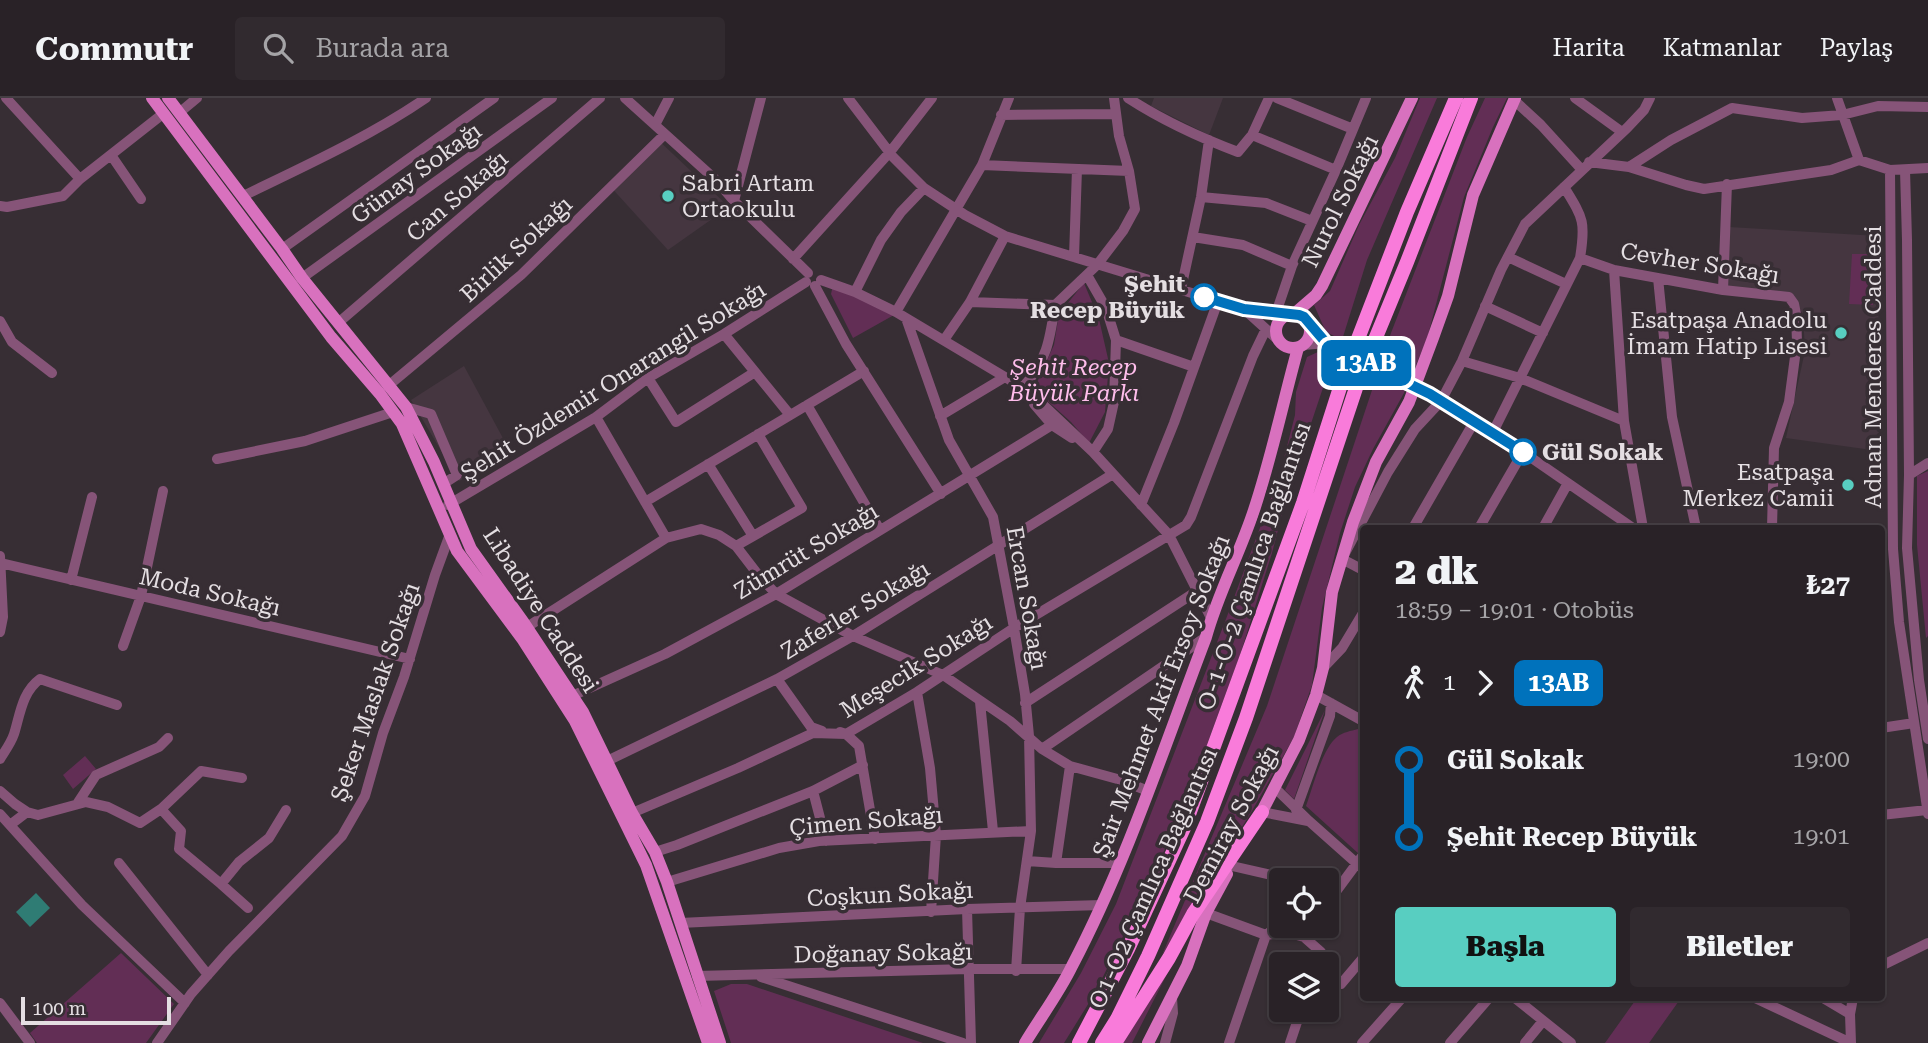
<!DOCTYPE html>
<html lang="tr">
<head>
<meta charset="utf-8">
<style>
  body { margin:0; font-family:"Roboto Serif",serif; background:#312a2f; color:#f1f3f6; height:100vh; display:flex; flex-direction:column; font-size:26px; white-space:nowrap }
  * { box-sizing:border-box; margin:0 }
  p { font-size:23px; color:#a5a4a7 }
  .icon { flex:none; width:38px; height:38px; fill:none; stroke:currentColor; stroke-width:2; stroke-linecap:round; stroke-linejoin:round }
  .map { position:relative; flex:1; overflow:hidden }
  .side { position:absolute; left:1360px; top:427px; width:525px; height:476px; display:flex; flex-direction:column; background:#292227; border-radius:7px; box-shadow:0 2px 5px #0004,0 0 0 2px #453f44 }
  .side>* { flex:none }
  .badge { padding:0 14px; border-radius:10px; font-size:24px; line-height:46px }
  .tools { position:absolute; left:1269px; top:770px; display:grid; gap:14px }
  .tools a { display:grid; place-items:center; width:70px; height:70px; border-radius:7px; background:#292227; box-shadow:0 2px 5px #0004,0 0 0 2px #453f44; font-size:35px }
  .scale { position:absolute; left:21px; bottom:18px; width:150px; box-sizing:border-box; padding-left:7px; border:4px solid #e4dee2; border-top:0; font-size:19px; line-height:24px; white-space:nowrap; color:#e4dee2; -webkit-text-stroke:5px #372e34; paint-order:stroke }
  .map>.badge { position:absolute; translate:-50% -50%; box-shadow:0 0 0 4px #fff }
  .legs { display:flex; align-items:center; gap:10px; height:77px; padding:0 35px; font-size:23px }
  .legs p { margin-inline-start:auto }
  .headline { display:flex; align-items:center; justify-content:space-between; height:119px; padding:0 35px }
  h1 { font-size:38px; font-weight:800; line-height:52px }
  .primary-button { display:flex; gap:14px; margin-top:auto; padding:14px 35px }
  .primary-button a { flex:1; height:80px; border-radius:7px; background:#58cec1; color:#111; font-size:28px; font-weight:800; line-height:80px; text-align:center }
  .primary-button a+a { background:#312a2f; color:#f1f3f6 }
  ul { padding:0 35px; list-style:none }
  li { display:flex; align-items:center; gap:24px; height:77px; font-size:26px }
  li i { display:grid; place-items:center; width:10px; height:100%; margin:0 9px; background:currentColor }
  li i::after { content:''; width:18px; height:18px; margin:-9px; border:5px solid; border-radius:50%; background:#292227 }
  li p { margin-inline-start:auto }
  li:first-child i { background:linear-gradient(#0000 50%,currentColor 0) }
  li:last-child i { background:linear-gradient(currentColor 50%,#0000 0) }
  header { display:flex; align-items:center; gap:42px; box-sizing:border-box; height:98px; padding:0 35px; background:#292227; border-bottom:2px solid #453f44 }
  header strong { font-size:33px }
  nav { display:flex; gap:38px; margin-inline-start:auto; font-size:24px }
  .search { width:490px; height:63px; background:#312a2f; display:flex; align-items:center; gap:18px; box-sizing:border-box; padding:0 24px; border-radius:7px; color:#a5a4a7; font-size:26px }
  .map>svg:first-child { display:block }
  .built { fill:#453640 }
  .green { fill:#622e55 }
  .water { fill:#2f7c74 }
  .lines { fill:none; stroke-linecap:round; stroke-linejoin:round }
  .minor { stroke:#865478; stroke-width:10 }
  .major { stroke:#d871be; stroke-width:12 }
  .highway { stroke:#f97bda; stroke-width:14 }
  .line-1-casing { stroke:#fff; stroke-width:16 }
  .line-1 { stroke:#0072bc; stroke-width:10 }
  .poi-dot { fill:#58cec1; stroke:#372e34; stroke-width:2.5 }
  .stop-1-dot { fill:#fff; stroke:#0072bc; stroke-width:3.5 }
  .labels { text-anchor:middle; stroke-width:7; stroke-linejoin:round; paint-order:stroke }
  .street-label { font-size:23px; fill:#e4dee2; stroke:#372e34 }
  .poi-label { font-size:23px; fill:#e4dee2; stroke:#372e34; text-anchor:end }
  .stop-label { font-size:23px; font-weight:bold; fill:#e4dee2; stroke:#372e34; text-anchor:end }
  .park-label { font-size:23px; font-style:italic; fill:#febdeb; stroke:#372e34 }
</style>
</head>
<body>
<header>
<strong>Commutr</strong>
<div class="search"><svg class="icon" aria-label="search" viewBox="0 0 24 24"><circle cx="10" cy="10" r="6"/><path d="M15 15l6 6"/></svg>Burada ara</div>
<nav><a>Harita</a><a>Katmanlar</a><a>Paylaş</a></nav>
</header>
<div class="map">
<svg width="1928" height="945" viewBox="0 0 1928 945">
  <rect width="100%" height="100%" fill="#372e34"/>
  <path class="built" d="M1154,0H1223L1209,37L1151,8Z
    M655,39L729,109L668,152L608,86Z
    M1729,129L1878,138L1879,353L1786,340L1805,253L1803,217L1792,196L1776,193L1726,191Z
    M464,268L512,357L459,383L411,302Z"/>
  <path class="green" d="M1420,0H1437L1367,162L1342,242L1326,234L1314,207L1330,193L1359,127L1395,60Z
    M1485,0H1507L1493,29L1464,99L1427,241L1404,295L1373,351L1355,389L1340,435L1322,510L1312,587L1294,639L1252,713L1162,857L1267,608L1391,235L1467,39Z
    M1852,156H1875L1873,207L1849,206Z
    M1084,185L1099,221L1109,265L1105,314L1089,345L1071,324L1034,291L1054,247L1059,216Z
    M833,187L894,217L853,240L831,196Z
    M1320,253L1333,260L1287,397L1272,455L1240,557L1191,690L1158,767L1095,895L1064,945H1039L1081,875L1116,806L1226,521L1280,376L1295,317L1296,294L1307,259Z
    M1928,373V538L1926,540L1917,447V378Z
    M1325,612L1294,701L1285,692Z
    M1358,631H1363V750L1359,756L1306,708C1313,689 1322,651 1337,639C1343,634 1351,633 1358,631Z
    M85,658L96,671L73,691L63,677Z
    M1199,813L1132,945H1120Z
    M121,855L174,906L146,945H37L30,935Z
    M731,886H747L923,945H731L714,893Z
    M1637,900H1681L1649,945H1605Z"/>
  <path class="water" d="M36,795L50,810L30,829L16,814Z"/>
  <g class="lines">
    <path class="minor" d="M6,0L80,81
      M625,0L717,83L734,103L808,175
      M848,0L893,59L924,90L965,117L1005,138L1244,211L1289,217
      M1128,0C1162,22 1201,40 1238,54L1252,37L1269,0
      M1277,0L1353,31
      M1575,0L1622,34
      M1837,0L1859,62
      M1514,2L1541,27L1582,72
      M179,15L197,0
      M1001,17L1116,16
      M655,27L669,0
      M1252,37L1336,72
      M111,57L141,101
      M1589,64L1629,69L1686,87L1704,91L1831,72L1859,62L1890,72L1928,70
      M982,67L1129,73
      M1629,69L1671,42L1732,10L1802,20L1842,17L1878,8L1928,9
      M1890,72L1893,451L1899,524L1928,716
      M1905,72L1907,142L1909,377L1907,450L1919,582L1928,641
      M243,98C303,69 371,38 426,0
      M1201,99L1266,105L1312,123
      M734,103L761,0
      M0,108L7,109L63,98L80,81L164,15
      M1193,139L1243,147L1292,168
      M282,151L494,0
      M1074,159L1077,71
      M1508,159L1566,186
      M1580,160L1614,172L1723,192L1789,199L1794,206L1796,216L1797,244L1789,304L1774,350L1772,430
      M793,161L890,54L932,0
      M1614,172L1624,323L1643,430
      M1087,177L1106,210L1116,242L1114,304L1108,331L1093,354
      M302,180L552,0
      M1658,180L1672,319L1696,430
      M821,182L855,194L896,214L1015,285L1039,303L1093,354L1169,437L1211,520
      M815,188L846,246L941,396
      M1181,191L1201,99L1209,42
      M1723,192L1727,86
      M855,194L881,142L901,114L924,90
      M970,204L1055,207L1097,167L1123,133L1135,111L1129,73L1119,38L1114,0
      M1485,208L1543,235
      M1244,211L1279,243
      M896,214L982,67L1009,0
      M1276,215L1292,168L1336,72L1366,0
      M906,220L949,342L993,419L1014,530L1025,596L1029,638L1031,733L1020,810L1016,873
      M0,223L12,244L52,275
      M338,225L600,0
      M1310,228L1327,245L1430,296L1523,354L1633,430
      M724,236L755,274
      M944,242L970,204L1005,138
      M1116,242L1194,269
      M1303,247L1327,245
      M1462,263L1520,280L1624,323
      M648,280L676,324L755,274L790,317
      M388,288L521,177L665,36
      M1022,290C1047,264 1050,241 1055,207
      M1034,306L1052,327L1072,340
      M807,307L880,432
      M406,309L431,316L457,377L443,386
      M940,318L1005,279
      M596,319L666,440
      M1492,336L1580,160C1586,123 1583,120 1564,89
      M217,361L305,343L393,314
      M708,366L753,438
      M1909,377L1928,365
      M645,404L864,273
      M448,407L596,319L648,280L724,236L806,184
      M1141,407L1174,325L1218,203
      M1413,430L1474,324
      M1479,430L1523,354
      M1543,430L1568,385
      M736,448L802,410L758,336
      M0,458L3,519L0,534
      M1,465L410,561
      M1363,472L1342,461L1388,374L1415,331L1441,303L1462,263L1501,172L1525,126L1627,30L1644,12L1650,0
      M71,482L92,399
      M525,535L527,529L666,440L701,431L719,437L736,448L756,474L776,496L853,538L943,577L1010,623L1042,651L1070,668L1121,682L1148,693
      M123,548L141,498L163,393
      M1323,570L1342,550L1363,515
      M777,581L811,629L822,633
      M917,594L930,670L936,737L931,814
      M1316,597L1363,623
      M572,598L665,556L776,496L1052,327
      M980,604L993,733
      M1025,605L1197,493
      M1881,630L1914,625
      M840,634L846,636L859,648L875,741
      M1042,651L1206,539
      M0,661C5,653 11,645 14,636C20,617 22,594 40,581L117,607
      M607,663L777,581L853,538L1113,376
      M1275,690L1309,723L1363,771
      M0,693L15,706L27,714
      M813,693L826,743
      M77,706L96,677L159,649L168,640
      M161,711L201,673L242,680
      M1296,712L1330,618L1331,605
      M1262,714L1308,723
      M632,715L738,670L813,635L846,636L917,594L1014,530L1186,427L1191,419L1253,258L1266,231
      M0,716L82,807L185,905
      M1881,717L1927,712
      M10,727L27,714L38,717L86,704L108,709L140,725L161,711L181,733L179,751L221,786L239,764L269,740L286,712
      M655,754L677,747L813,693L863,667
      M1027,763L1056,765H1120
      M119,765L208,877
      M1056,765L1070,668
      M1232,768L1293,782
      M667,784L779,750L819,743L1031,733
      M221,786L248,810
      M1326,807L1363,757
      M967,811L971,945
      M1206,815L1266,837L1286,834L1304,839L1321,854L1317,866
      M680,825L967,811L1102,807
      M1304,839L1312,828
      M1881,868L1928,845
      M697,878L969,871H1071
      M761,879L963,945
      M1326,880L1341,886L1363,860
      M1515,900L1571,945
      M1755,900L1851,945
      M1823,900L1850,916
      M0,905L30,945
      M157,945L191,896L229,853L342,738L365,698L383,635L404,579L435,477L450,436
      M1165,945L1173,915L1172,900
      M1229,945L1266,837L1277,828L1281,817
      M1290,945L1301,912
      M1362,945L1402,900
      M1450,945L1489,900
      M1525,945L1543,923
      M1851,945L1850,916L1853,900"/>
    <path class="major" d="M152,0L331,239L380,296L402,326L457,453L523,542L575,623L646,767L708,945
      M168,0L282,151L302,180L406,309L434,364L471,451L524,525L583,614L632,715L655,754L667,784L720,945
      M1276 233a17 17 0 1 1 34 0a17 17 0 1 1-34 0Z
      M1294,216L1316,197L1322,188L1412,0
      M1258,721L1299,642L1316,597L1323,570L1332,494L1353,424L1376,364L1409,304L1433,240L1448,198L1473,97L1515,0
      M1025,945C1040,920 1059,895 1072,868C1127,763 1164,649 1206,539C1218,495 1240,455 1254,412C1272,358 1283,304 1298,250
      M1148,945L1187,868L1206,815L1227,776"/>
    <path class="highway" d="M1079,945L1128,851L1184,730L1303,405L1344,277L1407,114L1456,0
      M1102,945L1117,921L1148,858L1207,724L1246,620L1360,278L1407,164L1471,0
      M1115,945L1169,860L1193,816L1262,714"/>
  </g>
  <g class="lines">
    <g class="line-1-casing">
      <path id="line-1" d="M1204,199L1244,211L1299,217L1304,219L1327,246L1430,296L1523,354"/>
    </g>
    <use href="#line-1" class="line-1"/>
  </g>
  <g class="poi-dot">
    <circle cx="668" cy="98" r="7"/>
    <circle cx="1841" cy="235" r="7"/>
    <circle cx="1848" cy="387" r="7"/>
  </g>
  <g class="stop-1-dot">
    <circle cx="1204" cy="199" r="12"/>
    <circle cx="1523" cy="354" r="12"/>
  </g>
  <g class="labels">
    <g class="street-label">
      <text transform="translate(416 75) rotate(-36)" y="8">Günay Sokağı</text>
      <text transform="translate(457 98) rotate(-41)" y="8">Can Sokağı</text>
      <text transform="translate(1340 103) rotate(-64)" y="8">Nurol Sokağı</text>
      <text transform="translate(516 151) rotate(-43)" y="8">Birlik Sokağı</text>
      <text transform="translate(1700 165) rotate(9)" y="8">Cevher Sokağı</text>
      <text transform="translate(1873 269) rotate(-90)" y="8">Adnan Menderes Caddesi</text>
      <text transform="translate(613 283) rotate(-32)" y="8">Şehit Özdemir Onarangil Sokağı</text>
      <text transform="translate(806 453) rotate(-31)" y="8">Zümrüt Sokağı</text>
      <text transform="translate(1254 468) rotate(-71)" y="8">O-1-O-2 Çamlıca Bağlantısı</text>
      <text transform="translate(210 494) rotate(13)" y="8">Moda Sokağı</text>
      <text transform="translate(1027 500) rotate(80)" y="8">Ercan Sokağı</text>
      <text transform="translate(541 512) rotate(57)" y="8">Libadiye Caddesi</text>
      <text transform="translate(855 512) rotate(-31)" y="8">Zaferler Sokağı</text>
      <text transform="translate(916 568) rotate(-32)" y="8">Meşecik Sokağı</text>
      <text transform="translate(375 594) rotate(-71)" y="8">Şeker Maslak Sokağı</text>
      <text transform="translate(1161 598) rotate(-69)" y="8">Şair Mehmet Akif Ersoy Sokağı</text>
      <text transform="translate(866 723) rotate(-5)" y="8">Çimen Sokağı</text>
      <text transform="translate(1231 726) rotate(-62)" y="8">Demiray Sokağı</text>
      <text transform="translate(1153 780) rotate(-66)" y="8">O1-O2 Çamlıca Bağlantısı</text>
      <text transform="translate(890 796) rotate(-3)" y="8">Coşkun Sokağı</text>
      <text transform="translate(883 855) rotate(-1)" y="8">Doğanay Sokağı</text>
    </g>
    <g class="poi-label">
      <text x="682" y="93" text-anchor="start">Sabri Artam<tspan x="682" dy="26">Ortaokulu</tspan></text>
      <text x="1827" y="230">Esatpaşa Anadolu<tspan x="1827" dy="26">İmam Hatip Lisesi</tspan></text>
      <text x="1834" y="382">Esatpaşa<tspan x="1834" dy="26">Merkez Camii</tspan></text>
    </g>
    <g class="stop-label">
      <text x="1185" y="194">Şehit<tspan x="1185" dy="26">Recep Büyük</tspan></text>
      <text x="1542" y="362" text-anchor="start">Gül Sokak</text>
    </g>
    <g class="park-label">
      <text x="1074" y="277">Şehit Recep<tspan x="1074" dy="26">Büyük Parkı</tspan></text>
    </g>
  </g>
</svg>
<div class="tools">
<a><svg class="icon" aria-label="locate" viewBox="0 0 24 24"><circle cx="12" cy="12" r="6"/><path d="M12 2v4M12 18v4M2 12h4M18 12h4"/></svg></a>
<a><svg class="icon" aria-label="layers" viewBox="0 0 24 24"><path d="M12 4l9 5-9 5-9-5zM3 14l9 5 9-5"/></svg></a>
</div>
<div class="scale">100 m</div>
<b class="badge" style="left:1366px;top:265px;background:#0072bc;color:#fff">13AB</b>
<section class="side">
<div class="headline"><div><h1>2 dk</h1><p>18:59 – 19:01 · Otobüs</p></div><b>₺27</b></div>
<div class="legs"><svg class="icon" aria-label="walk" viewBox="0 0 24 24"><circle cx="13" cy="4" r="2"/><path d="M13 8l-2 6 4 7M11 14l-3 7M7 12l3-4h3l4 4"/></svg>1<svg class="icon" aria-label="forward" viewBox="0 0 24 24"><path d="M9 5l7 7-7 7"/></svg><b class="badge" style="background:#0072bc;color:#fff">13AB</b></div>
<ul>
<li><i style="color:#0072bc"></i><b>Gül Sokak</b><p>19:00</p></li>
<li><i style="color:#0072bc"></i><b>Şehit Recep Büyük</b><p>19:01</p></li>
</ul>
<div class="primary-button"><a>Başla</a><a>Biletler</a></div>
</section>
</div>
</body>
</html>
